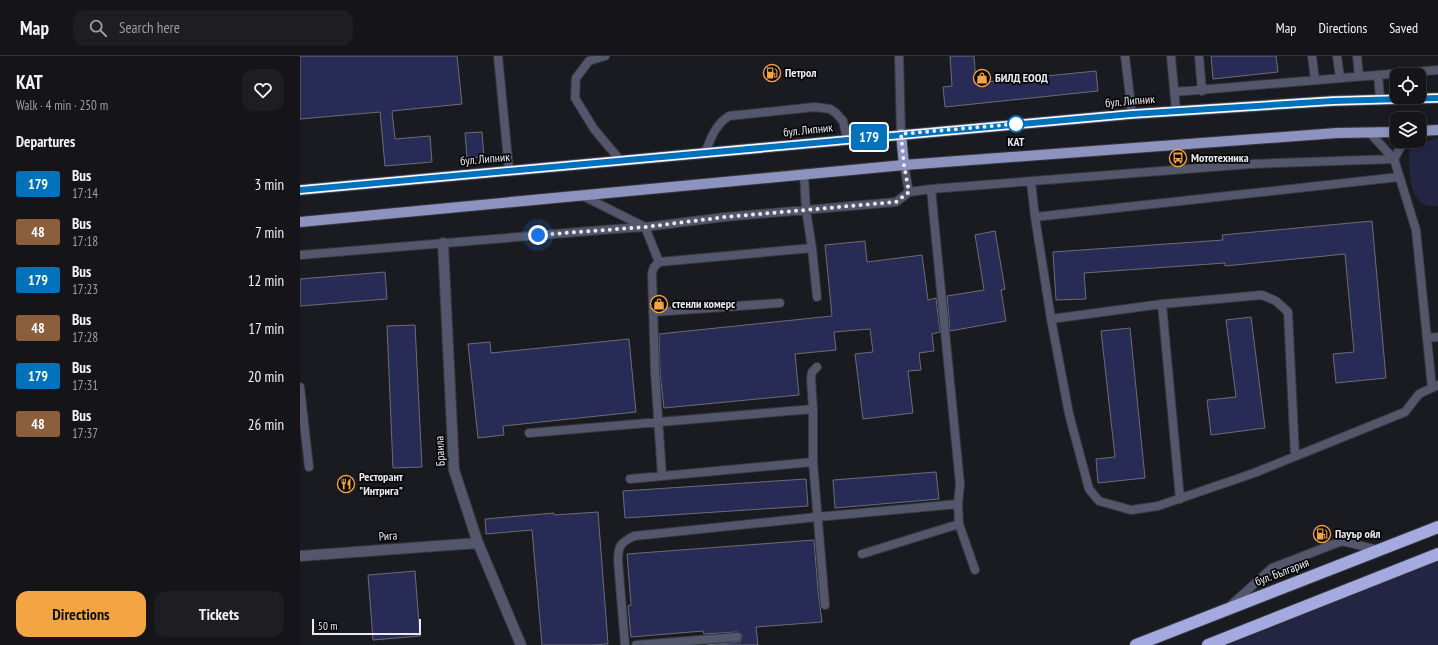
<!DOCTYPE html>
<html lang="en">
<head>
<meta charset="utf-8">
<style>
  body { margin:0; font-family:"PT Sans Narrow",sans-serif; background:#1d1d22; color:#f1f3f6; height:100vh; display:flex; flex-direction:column; font-size:15px; white-space:nowrap }
  * { box-sizing:border-box; margin:0 }
  p { font-size:13px; color:#9d9ea2 }
  .icon { flex:none; width:22px; height:22px; fill:none; stroke:currentColor; stroke-width:2; stroke-linecap:round; stroke-linejoin:round }
  .map { position:relative; flex:1; overflow:hidden }
  .drawer { display:flex; flex-direction:column; background:#141419; width:300px }
  .drawer>* { flex:none }
  .badge { padding:0 8px; border-radius:3px; font-size:14px; line-height:26px }
  .tools { position:absolute; left:1090px; top:12px; display:grid; gap:8px }
  .tools a { display:grid; place-items:center; width:36px; height:36px; border-radius:8px; background:#141419; box-shadow:0 2px 6px #0003,0 0 0 1px #333338; font-size:20px }
  .scale { position:absolute; left:12px; bottom:10px; width:109px; box-sizing:border-box; padding-left:4px; border:2px solid #eaebf0; border-top:0; font-size:11px; line-height:14px; white-space:nowrap; color:#eaebf0; -webkit-text-stroke:3px #060608; paint-order:stroke }
  .you { position:absolute; width:20px; height:20px; margin:-10px; border:3px solid #fff; border-radius:50%; background:#1a73e8; box-shadow:0 0 0 6px #1a73e833 }
  .map>.badge { position:absolute; translate:-50% -50%; box-shadow:0 0 0 2px #fff }
  h2 { padding:0 16px; font-size:15px; line-height:36px }
  .round { display:grid; place-items:center; flex:none; width:42px; height:42px; border-radius:12px; background:#1d1d22 }
  .overview { display:flex; align-items:center; justify-content:space-between; height:68px; padding:0 16px }
  h1 { font-size:19px; font-weight:800; line-height:30px }
  .primary-button { display:flex; gap:8px; margin-top:auto; padding:8px 16px }
  .primary-button a { flex:1; height:46px; border-radius:12px; background:#f2a542; color:#111; font-size:16px; font-weight:800; line-height:46px; text-align:center }
  .primary-button a+a { background:#1d1d22; color:#f1f3f6 }
  ul { padding:0; list-style:none }
  li { display:flex; align-items:center; gap:12px; height:48px; padding:0 16px }
  li div { flex:1 }
  li b { display:block; font-size:15px }
  li em { font-style:normal }
  li .badge { min-width:44px; font-weight:700; text-align:center }
  header { display:flex; align-items:center; gap:24px; box-sizing:border-box; height:56px; padding:0 20px; background:#141419; border-bottom:1px solid #333338 }
  header strong { font-size:19px }
  nav { display:flex; gap:22px; margin-inline-start:auto; font-size:14px }
  .search { width:280px; height:36px; background:#1d1d22; display:flex; align-items:center; gap:10px; box-sizing:border-box; padding:0 14px; border-radius:12px; color:#9d9ea2; font-size:15px }
  main { display:flex; flex:1; min-height:0 }
  .map>svg:first-child { display:block }
  .green { fill:#232543 }
  .building { fill:#292b57; stroke:#6b6d74 }
  .lines { fill:none; stroke-linecap:round; stroke-linejoin:round }
  .lane-casing { stroke:#37383e; stroke-width:10 }
  .street-casing { stroke:#37383e; stroke-width:12 }
  .primary-casing { stroke:#37383e; stroke-width:12 }
  .highway-casing { stroke:#37383e; stroke-width:14 }
  .lane { stroke:#54576c; stroke-width:8 }
  .street { stroke:#54576c; stroke-width:10 }
  .primary { stroke:#8d93bf; stroke-width:10 }
  .highway { stroke:#a4aae0; stroke-width:12 }
  .line-casing { stroke:#fff; stroke-width:9 }
  .line { stroke:#0072bc; stroke-width:6 }
  .walk { stroke:#eaebf0; stroke-width:4; stroke-dasharray:0 7.2 }
  .stop-dot { fill:#fff; stroke:#0072bc; stroke-width:2 }
  .labels { text-anchor:middle; stroke-width:3.5; stroke-linejoin:round; paint-order:stroke }
  .poi-label { font-size:12px; font-weight:bold; fill:#eaebf0; stroke:#060608; text-anchor:start }
  .street-label { font-size:12px; fill:#eaebf0; stroke:#060608 }
  .stop-label { font-size:12px; font-weight:bold; fill:#eaebf0; stroke:#060608 }
</style>
</head>
<body>
<header>
<strong>Map</strong>
<div class="search"><svg class="icon" aria-label="search" viewBox="0 0 24 24"><circle cx="10" cy="10" r="6"/><path d="M15 15l6 6"/></svg>Search here</div>
<nav><a>Map</a><a>Directions</a><a>Saved</a></nav>
</header>
<main>
<section class="drawer">
<div class="overview"><div><h1>КАТ</h1><p>Walk · 4 min · 250 m</p></div><a class="round"><svg class="icon" aria-label="heart" viewBox="0 0 24 24"><path d="M12 20l-8-8c-3-5 5-10 8-4 3-6 11-1 8 4z"/></svg></a></div>
<h2>Departures</h2>
<ul>
<li><span class="badge" style="background:#0072bc;color:#fff">179</span><div><b>Bus</b><p>17:14</p></div><em>3 min</em></li>
<li><span class="badge" style="background:#8b5e3c;color:#fff">48</span><div><b>Bus</b><p>17:18</p></div><em>7 min</em></li>
<li><span class="badge" style="background:#0072bc;color:#fff">179</span><div><b>Bus</b><p>17:23</p></div><em>12 min</em></li>
<li><span class="badge" style="background:#8b5e3c;color:#fff">48</span><div><b>Bus</b><p>17:28</p></div><em>17 min</em></li>
<li><span class="badge" style="background:#0072bc;color:#fff">179</span><div><b>Bus</b><p>17:31</p></div><em>20 min</em></li>
<li><span class="badge" style="background:#8b5e3c;color:#fff">48</span><div><b>Bus</b><p>17:37</p></div><em>26 min</em></li>
</ul>
<div class="primary-button"><a>Directions</a><a>Tickets</a></div>
</section>
<div class="map">
<svg width="1138" height="589" viewBox="0 0 1138 589">
  <rect width="100%" height="100%" fill="#1a1b21"/>
  <path class="green" d="M1138,82V150C1107,153 1110,117 1109,95C1117,87 1127,85 1138,82Z
    M1138,505V589H928Z"/>
  <path class="building" d="M0,0H157L162,48L92,55L95,83L130,80L132,106L85,110L80,56L0,63Z
    M650,0H674L676,27L796,15L798,35L645,51L643,31L652,30Z
    M911,0H976L978,16L913,23Z
    M182,76L184,101L167,102L165,77Z
    M1072,165L1086,322L1036,327L1033,298L1054,296L1045,198L925,210V207L784,217L786,243L756,244L753,196L923,184L922,179Z
    M695,175L705,233L701,234L706,265L650,275L647,240L684,234L675,179Z
    M565,185L567,206L622,199L628,244L636,242L640,276L632,278L634,295L619,297L621,314L608,315L613,357L563,363L555,298L573,296L570,273L534,276L536,294L495,298L499,339L364,352L360,317L359,278L532,260L525,189Z
    M85,216L87,243L0,250V223Z
    M951,261L965,372L911,379L907,344L936,341L926,264Z
    M115,269L122,411L93,412L87,270Z
    M830,272L845,422L798,427L796,403L815,401L801,275Z
    M329,283L336,356L203,370L204,379L178,382L168,288L190,286L191,297Z
    M636,416L639,443L535,452L533,424Z
    M506,423L508,450L325,462L323,435Z
    M298,456L308,588L290,589H242L232,474L186,478L185,463L254,457V459Z
    M514,484L518,534L522,566L456,571L458,589H406L440,586L442,580L441,578L437,576L404,578L403,575L331,581L328,550L331,549L327,498Z
    M115,515L120,580L73,584L68,519Z"/>
  <g class="lines">
    <g class="lane-casing">
      <path id="lane" d="M198,0L209,114
        M305,0L289,5L276,22L275,42L294,73L320,104
        M599,0L601,78
        M825,0L832,58
        M871,0L876,54
        M899,0L902,35
        M1012,0L1015,24
        M1037,0L1040,22
        M1057,0L1059,20
        M1078,19L1080,43
        M874,36L1138,14
        M1069,76L1094,103L1104,85
        M405,97C411,82 415,69 429,60L515,51L530,53L536,57L543,65L547,83
        M604,109L609,136
        M504,118L506,154L512,192
        M731,126L735,161L751,263L769,358L789,433L799,445L831,454L858,450L954,417L1105,356L1119,338L1138,329
        M281,139L345,171L359,206
        M735,161L1099,121
        M0,199L315,173L345,171L425,161L596,146L609,136L631,133L951,108L1094,103L1116,174L1132,332
        M862,248L880,443
        M353,256L480,247
        M751,263L862,248L962,239L976,245L988,256L995,400
        M1127,282L1138,281
        M517,311L512,316L511,322L513,353V406L525,549
        M0,331L9,411
        M229,377L513,353
        M362,420L355,317L352,217L354,211L359,206L512,192L517,241
        M330,423L513,406
        M658,448L659,468L675,514
        M562,498L659,468
        M931,549L972,512L1042,485L1078,494
        M325,589L318,505C318,490 320,487 334,480L517,461L658,448L660,428L631,133
        M336,589L437,581"/>
    </g>
    <g class="street-casing">
      <path id="street" d="M143,187L154,414L178,487L221,589
        M0,500L178,487"/>
    </g>
    <g class="primary-casing">
      <path id="primary" d="M1119,75L1138,74
        M601,78L604,109
        M0,134L832,58L1033,45L1138,42
        M0,166L604,109L1037,77L1097,76"/>
    </g>
    <g class="highway-casing">
      <path id="highway" d="M836,589L1138,471
        M908,589L1138,498"/>
    </g>
    <use href="#lane" class="lane"/>
    <use href="#street" class="street"/>
    <use href="#primary" class="primary"/>
    <use href="#highway" class="highway"/>
  </g>
  <g class="lines">
    <g class="line-casing">
      <path id="line" d="M0,134L832,58L1033,45L1138,42"/>
    </g>
    <use href="#line" class="line"/>
    <path class="walk" d="M238,179L345,171L425,161L596,146L609,136L604,109L601,78L716,68"/>
  </g>
  <defs>
    <g id="fuel-ring" transform="scale(0.9)"><circle r="9.5" fill="#060608" stroke="#f2a542" stroke-width="1.5"/><path d="M-5.5-6h7V0h2V4h1.3V-2.5L3-4.5l.8-.8L6-3V5H2.5V1h-1V6h-7ZM-4.2-4.7v3.2H.2V-4.7Z" fill="#f2a542"/></g>
    <g id="shop-ring" transform="scale(0.9)"><circle r="9.5" fill="#060608" stroke="#f2a542" stroke-width="1.5"/><path d="M-5-2.5h2.3a2.7 3.5 0 0 1 5.4 0H5L5.5 6h-11ZM-1.5-2.5h3a1.5 2.3 0 0 0-3 0Z" fill="#f2a542"/></g>
    <g id="bus-ring" transform="scale(0.9)"><circle r="9.5" fill="#060608" stroke="#f2a542" stroke-width="1.5"/><path d="M-5-6H5V4H4V6H2V4H-2V6H-4V4H-5ZM-3.5-4V0h7V-4ZM-3.5 1.2v1.5H-2V1.2ZM2 1.2v1.5H3.5V1.2Z" fill="#f2a542"/></g>
    <g id="restaurant-ring" transform="scale(0.9)"><circle r="9.5" fill="#060608" stroke="#f2a542" stroke-width="1.5"/><path d="M-5-6h1v4h1v-4h1v4h1v-4h1v5L-1.5 .5V6h-2V.5L-5-1ZM5-6V6H3V1.5H1.5Q1.5-4 5-6Z" fill="#f2a542"/></g>
  </defs>
  <g fill-rule="evenodd">
    <use href="#fuel-ring" x="472" y="17"/>
    <use href="#shop-ring" x="682" y="22"/>
    <use href="#bus-ring" x="878" y="102"/>
    <use href="#shop-ring" x="359" y="248"/>
    <use href="#restaurant-ring" x="46" y="428"/>
    <use href="#fuel-ring" x="1022" y="478"/>
  </g>
  <circle class="stop-dot" cx="716" cy="68" r="8"/>
  <g class="labels">
    <g class="poi-label">
      <text x="485" y="21">Петрол</text>
      <text x="695" y="26">БИЛД ЕООД</text>
      <text x="891" y="106">Мототехника</text>
      <text x="372" y="252">стенли комерс</text>
      <text x="59" y="425">Ресторант<tspan x="59" dy="14">"Интрига"</tspan></text>
      <text x="1035" y="482">Пауър ойл</text>
    </g>
    <g class="street-label">
      <text transform="translate(830 45) rotate(-5)" y="4">бул. Липник</text>
      <text transform="translate(508 74) rotate(-6)" y="4">бул. Липник</text>
      <text transform="translate(185 103) rotate(-5)" y="4">бул. Липник</text>
      <text transform="translate(140 395) rotate(-93)" y="4">Браила</text>
      <text transform="translate(88 480) rotate(-4)" y="4">Рига</text>
      <text transform="translate(982 516) rotate(-21)" y="4">бул. България</text>
    </g>
    <g class="stop-label">
      <text x="716" y="90">КАТ</text>
    </g>
  </g>
</svg>
<div class="tools">
<a><svg class="icon" aria-label="locate" viewBox="0 0 24 24"><circle cx="12" cy="12" r="6"/><path d="M12 2v4M12 18v4M2 12h4M18 12h4"/></svg></a>
<a><svg class="icon" aria-label="layers" viewBox="0 0 24 24"><path d="M12 4l9 5-9 5-9-5zM3 14l9 5 9-5"/></svg></a>
</div>
<div class="scale">50 m</div>
<div class="you" style="left:238px;top:179px"></div>
<b class="badge" style="left:569px;top:81px;background:#0072bc;color:#fff">179</b>
</div>
</main>
</body>
</html>
